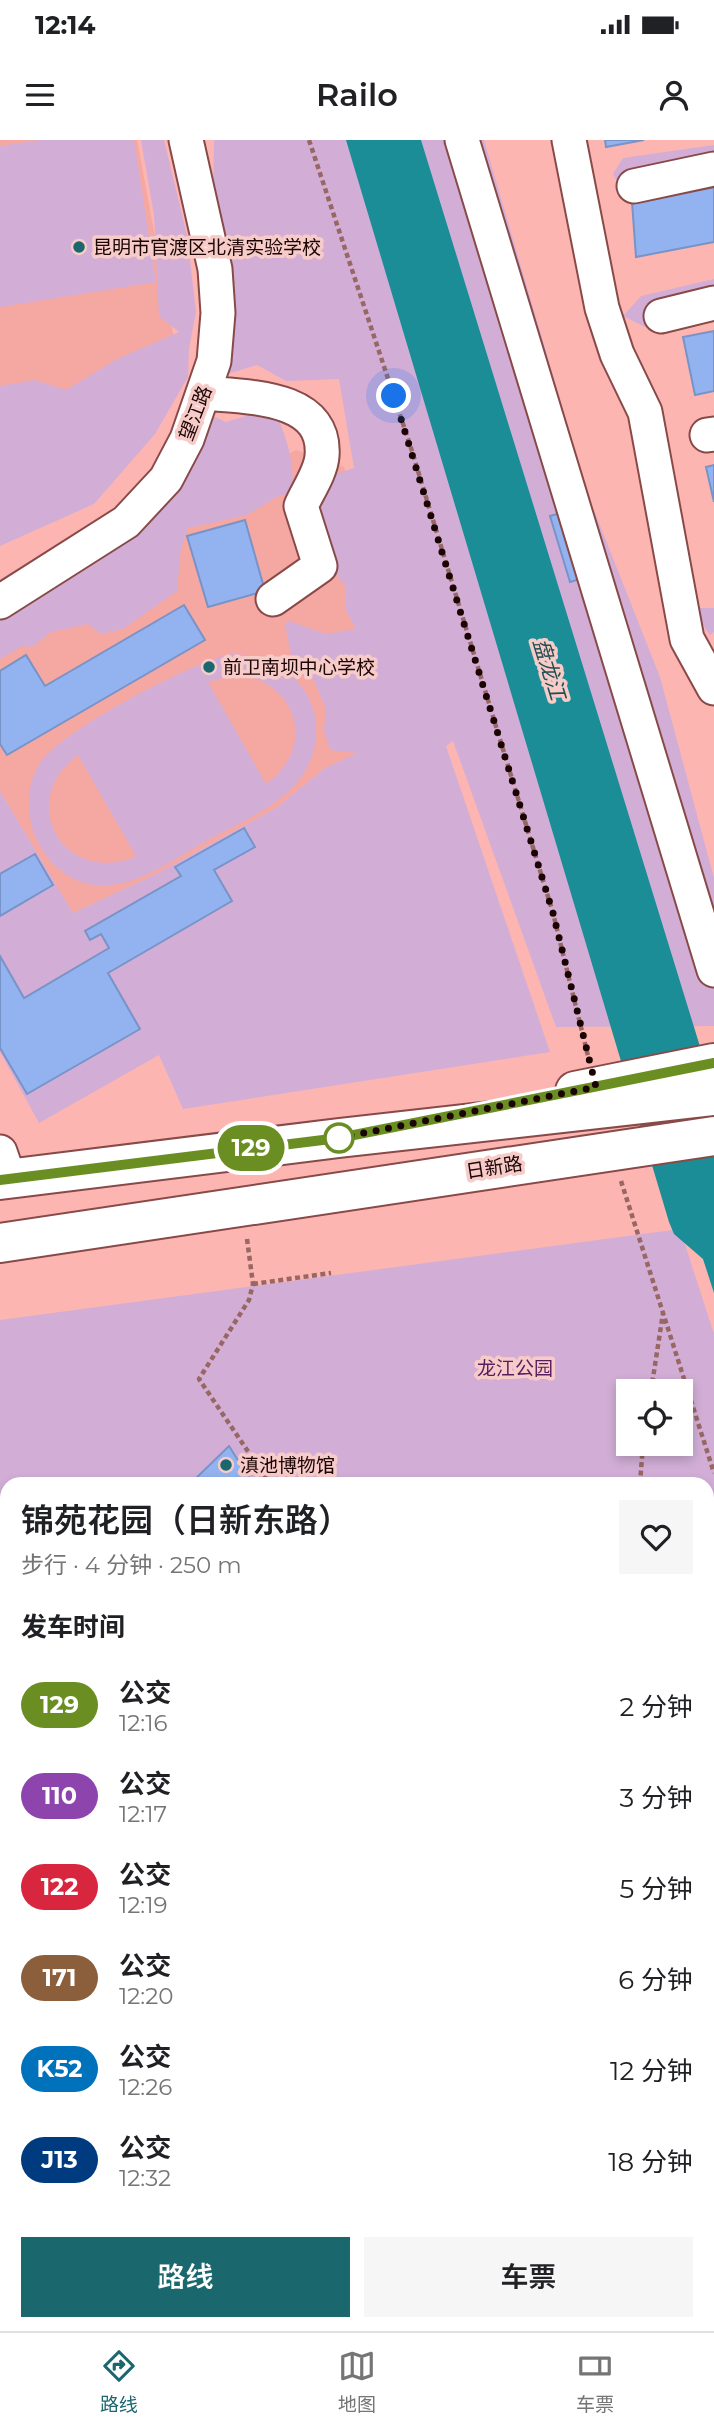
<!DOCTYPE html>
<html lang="zh">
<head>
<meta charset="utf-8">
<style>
  body { margin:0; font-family:Montserrat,"Noto Sans SC",sans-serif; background:#f6f6f6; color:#202124; height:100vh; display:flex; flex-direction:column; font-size:26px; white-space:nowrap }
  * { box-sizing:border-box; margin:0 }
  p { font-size:23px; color:#757577 }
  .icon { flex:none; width:38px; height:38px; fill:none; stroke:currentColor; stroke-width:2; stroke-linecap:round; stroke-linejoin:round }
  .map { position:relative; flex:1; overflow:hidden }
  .panel { position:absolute; left:0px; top:1337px; width:714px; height:854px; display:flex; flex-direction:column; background:#fff; border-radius:21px 21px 0 0; box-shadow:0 4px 10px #0003 }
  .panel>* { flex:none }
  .badge { padding:0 14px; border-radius:23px; font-size:24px; line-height:46px }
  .buttons { position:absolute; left:616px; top:1239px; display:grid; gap:14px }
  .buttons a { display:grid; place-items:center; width:77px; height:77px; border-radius:0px; background:#fff; box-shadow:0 4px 10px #0003; font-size:35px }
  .you { position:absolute; width:35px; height:35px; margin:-18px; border:5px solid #fff; border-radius:50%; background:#1a73e8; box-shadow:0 0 0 10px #1a73e833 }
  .map>.badge { position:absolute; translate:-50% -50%; box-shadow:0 0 0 4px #fff }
  h2 { padding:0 21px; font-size:26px; line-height:63px }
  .round { display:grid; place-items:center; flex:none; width:74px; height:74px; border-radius:0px; background:#f6f6f6 }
  .overview { display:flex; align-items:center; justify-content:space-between; height:119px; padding:0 21px }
  h1 { font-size:33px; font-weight:600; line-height:52px }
  .primary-button { display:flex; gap:14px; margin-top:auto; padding:14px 21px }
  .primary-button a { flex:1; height:80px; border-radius:0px; background:#1a676e; color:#fff; font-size:28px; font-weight:600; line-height:80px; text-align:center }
  .primary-button a+a { background:#f6f6f6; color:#202124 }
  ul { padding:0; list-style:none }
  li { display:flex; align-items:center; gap:21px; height:91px; padding:0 21px }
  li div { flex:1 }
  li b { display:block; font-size:26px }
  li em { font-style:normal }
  li .badge { min-width:77px; font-weight:700; text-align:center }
  .status { display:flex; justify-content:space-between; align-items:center; height:49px; padding:0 35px; background:#fff; direction:ltr }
  .status svg { height:19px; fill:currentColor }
  header { display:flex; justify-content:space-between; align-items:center; height:91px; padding:0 21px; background:#fff; font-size:32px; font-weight:600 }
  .dock { display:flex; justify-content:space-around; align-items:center; height:98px; border-top:2px solid #e0e0e0; background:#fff; font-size:19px; color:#757577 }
  .dock a { display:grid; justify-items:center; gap:4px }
  .dock .current { color:#1a676e }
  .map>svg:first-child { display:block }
  .built { fill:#f5a7a2 }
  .green { fill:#d2aed6; fill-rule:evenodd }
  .water { fill:#1a8d96 }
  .building { fill:#93b3f0; stroke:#7893c7; stroke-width:2 }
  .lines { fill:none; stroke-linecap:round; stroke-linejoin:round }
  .minor-casing { stroke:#884a48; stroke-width:37 }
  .major-casing { stroke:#884a48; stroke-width:42 }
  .path { stroke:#986764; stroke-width:4.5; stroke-dasharray:5 3.5; stroke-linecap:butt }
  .minor { stroke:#fff; stroke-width:33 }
  .major { stroke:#fff; stroke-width:38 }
  .line-casing { stroke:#fff; stroke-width:16 }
  .line { stroke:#6b8e23; stroke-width:10 }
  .walk { stroke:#1a0404; stroke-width:7; stroke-dasharray:0 12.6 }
  .poi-dot { fill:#1a676e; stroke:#f7cbc8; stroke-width:2.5 }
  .stop-dot { fill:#fff; stroke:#6b8e23; stroke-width:3.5 }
  .labels { text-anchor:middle; stroke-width:7; stroke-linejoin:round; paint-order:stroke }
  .poi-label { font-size:19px; fill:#1a0404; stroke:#f7cbc8; text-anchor:start }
  .street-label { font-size:19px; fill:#1a0404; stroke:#f7cbc8 }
  .park-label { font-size:19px; fill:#581d60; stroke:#f7cbc8 }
  .water-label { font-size:21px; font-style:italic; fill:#214e52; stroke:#f7cbc8 }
</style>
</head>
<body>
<div class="status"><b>12:14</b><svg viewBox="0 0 49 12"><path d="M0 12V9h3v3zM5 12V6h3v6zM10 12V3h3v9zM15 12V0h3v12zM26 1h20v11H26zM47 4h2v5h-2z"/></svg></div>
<header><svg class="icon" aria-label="menu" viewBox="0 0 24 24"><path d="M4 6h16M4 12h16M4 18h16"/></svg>Railo<svg class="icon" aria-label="person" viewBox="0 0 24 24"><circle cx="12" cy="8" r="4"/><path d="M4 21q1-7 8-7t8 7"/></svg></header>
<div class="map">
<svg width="714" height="2191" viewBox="0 0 714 2191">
  <rect width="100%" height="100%" fill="#fdb5b1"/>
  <path class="built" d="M0,0H137L177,215L111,242L0,262Z
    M296,310L344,327L436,577L325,628L276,668L156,734L73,773L0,651V477Z"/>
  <path class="green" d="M40,0H134L156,142L0,167V6Z
    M141,0H164L187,95L196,172L189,208L188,237L155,294L94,364L0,406V246L35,240L66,250L117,219L179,192L159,176L154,75Z
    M214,0H484L588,355L660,537L714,738V886L556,887L453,601L446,606L550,912L183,969L159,915L39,983L0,912V651L73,773L156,734L276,668L325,628L357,613L330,610L324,591L326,569L307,524L291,515L285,484L289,481L326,494L356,489L345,469L346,447L332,429L315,357L329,336L354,328L339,239L286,241L257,225L228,234L211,182Z
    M714,5V38L625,56L613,34L623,18Z
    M714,139V178L657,193L623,176L641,156Z
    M258,272L279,280C288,304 296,327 291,353L278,356L247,375L188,388L181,408L177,451L123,489L101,494L88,484L51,492L32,507L23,506L0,519V473L102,412L187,276L215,277L226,282Z
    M690,468H714V492L710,495Z
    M232,514C262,515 286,524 304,550C313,563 317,580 316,595C312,655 253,675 208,700C179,716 150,738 118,744C51,757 7,676 40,623C59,592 195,520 232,514ZM238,534C298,543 317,607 266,644L208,542ZM78,615L136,716L135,717C63,746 15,661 78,615Z
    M680,1089L714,1194V1654L707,1648V1344H7V1562L0,1556V1180ZM628,1251H681V1304H628Z"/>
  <path class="water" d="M346,0H421L714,952V1153L703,1119L674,1094L669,1082Z"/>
  <path class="building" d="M605,0H644L606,7Z
    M714,47V102L636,117L632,62Z
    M714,191V251L695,255L683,197Z
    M714,325V362L706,327Z
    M568,371L587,437L570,442L550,376Z
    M245,380L265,451L208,467L187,396Z
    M184,465L205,500L7,615L0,604V531L26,515L45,546Z
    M244,688L255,707L214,730L232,761L108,833L140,889L27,954L0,908V816L24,858L109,808L101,794L90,800L85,791L181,736L175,727Z
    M35,714L53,745L0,776V734Z
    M229,1306L253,1344H190Z"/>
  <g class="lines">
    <g class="minor-casing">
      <path id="minor" d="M462,0L714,830
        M569,0L602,168L617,214L645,272L687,499L714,548
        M634,46L714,29
        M661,176L714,163
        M203,253C246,257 327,255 322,316C321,332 307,352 301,366L320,426L273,459
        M707,295L714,294
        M0,462L126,382L166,339L187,299L214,221L218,173L215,129L186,0
        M0,1012L9,1038
        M0,1631L7,1630
        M707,1685L714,1697
        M0,1767L7,1813
        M0,2043L7,1976"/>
    </g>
    <g class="major-casing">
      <path id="major" d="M575,951L714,923
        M0,1040L339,998L714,956
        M0,1103L714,996"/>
    </g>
    <path class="path" d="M309,0L411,308L553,773L588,916
      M621,1041L714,1333
      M247,1099L253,1144L249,1160L199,1239L270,1344
      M253,1144L331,1133
      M651,1251L663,1173
      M640,1344L643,1304
      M707,1528L714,1533"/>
    <use href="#minor" class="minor"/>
    <use href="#major" class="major"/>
  </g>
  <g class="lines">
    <g class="line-casing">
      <path id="line" d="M0,1040L339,998L714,923"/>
    </g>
    <use href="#line" class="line"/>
    <path class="walk" d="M339,998L596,947L553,773L394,256"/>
  </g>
  <g class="poi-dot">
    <circle cx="79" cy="107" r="7"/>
    <circle cx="209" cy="527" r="7"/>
    <circle cx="226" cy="1325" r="7"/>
  </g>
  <circle class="stop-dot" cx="339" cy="998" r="14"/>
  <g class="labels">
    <g class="poi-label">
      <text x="93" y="114">昆明市官渡区北清实验学校</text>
      <text x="223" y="534">前卫南坝中心学校</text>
      <text x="240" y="1332">滇池博物馆</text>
    </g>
    <g class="street-label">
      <text transform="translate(195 273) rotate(-69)" y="7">望江路</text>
      <text transform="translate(494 1027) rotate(-9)" y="7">日新路</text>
    </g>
    <g class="park-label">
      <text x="515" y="1235">龙江公园</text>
    </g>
    <g class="water-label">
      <text transform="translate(549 529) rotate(73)" y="7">盘龙江</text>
    </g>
  </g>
</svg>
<div class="buttons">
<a><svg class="icon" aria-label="locate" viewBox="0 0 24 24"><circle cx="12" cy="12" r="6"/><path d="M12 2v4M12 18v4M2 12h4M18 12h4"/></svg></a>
</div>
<div class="you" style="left:394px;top:256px"></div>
<b class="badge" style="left:251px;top:1008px;background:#6b8e23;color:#fff">129</b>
<section class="panel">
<div class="overview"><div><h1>锦苑花园（日新东路）</h1><p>步行 · 4 分钟 · 250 m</p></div><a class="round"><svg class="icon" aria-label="heart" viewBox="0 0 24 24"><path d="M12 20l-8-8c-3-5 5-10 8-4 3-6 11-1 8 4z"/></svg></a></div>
<h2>发车时间</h2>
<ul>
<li><span class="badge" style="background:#6b8e23;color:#fff">129</span><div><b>公交</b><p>12:16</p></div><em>2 分钟</em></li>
<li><span class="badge" style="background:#8e44ad;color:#fff">110</span><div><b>公交</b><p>12:17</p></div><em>3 分钟</em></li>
<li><span class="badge" style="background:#d7263d;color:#fff">122</span><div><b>公交</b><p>12:19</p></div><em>5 分钟</em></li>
<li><span class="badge" style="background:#8b5e3c;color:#fff">171</span><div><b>公交</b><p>12:20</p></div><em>6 分钟</em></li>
<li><span class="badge" style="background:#0072bc;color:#fff">K52</span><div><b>公交</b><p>12:26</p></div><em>12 分钟</em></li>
<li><span class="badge" style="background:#003b80;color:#fff">J13</span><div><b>公交</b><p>12:32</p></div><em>18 分钟</em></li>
</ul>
<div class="primary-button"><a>路线</a><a>车票</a></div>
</section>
</div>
<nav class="dock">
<a class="current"><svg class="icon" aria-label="directions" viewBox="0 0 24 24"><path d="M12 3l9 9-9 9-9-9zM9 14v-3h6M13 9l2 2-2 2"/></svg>路线</a>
<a><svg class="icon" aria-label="map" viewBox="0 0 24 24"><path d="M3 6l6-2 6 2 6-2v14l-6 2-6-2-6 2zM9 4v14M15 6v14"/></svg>地图</a>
<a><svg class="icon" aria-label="tickets" viewBox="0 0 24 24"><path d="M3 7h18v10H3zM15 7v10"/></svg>车票</a>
</nav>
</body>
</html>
